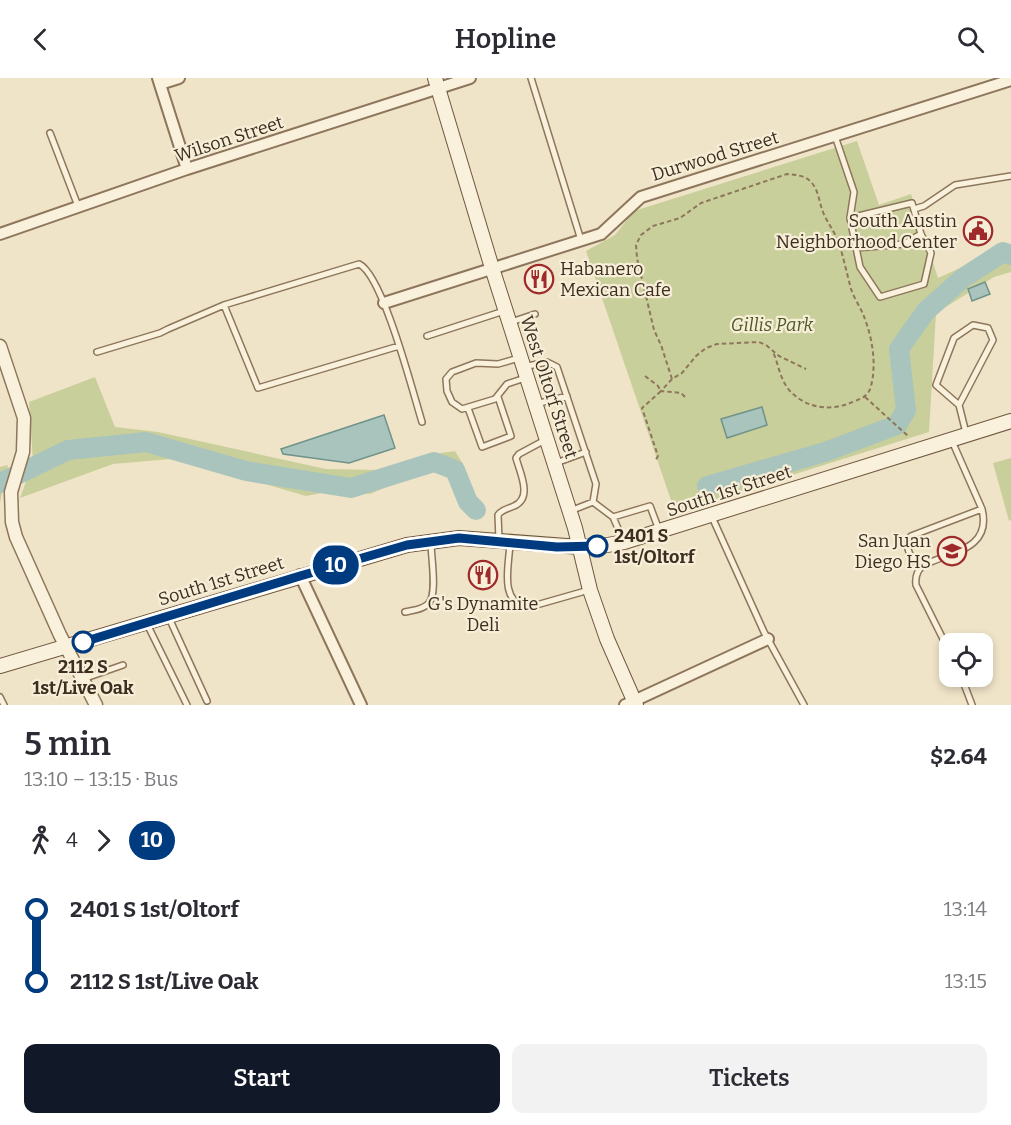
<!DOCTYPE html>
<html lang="en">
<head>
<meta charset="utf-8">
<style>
  body { margin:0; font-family:Bitter,serif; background:#f2f2f3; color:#2b2b33; height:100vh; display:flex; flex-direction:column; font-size:22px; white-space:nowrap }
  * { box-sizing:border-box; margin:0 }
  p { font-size:20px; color:#7c7c81 }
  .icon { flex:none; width:33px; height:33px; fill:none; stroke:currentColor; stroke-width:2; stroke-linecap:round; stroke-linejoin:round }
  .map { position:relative; height:627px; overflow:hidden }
  .drawer { display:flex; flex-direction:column; background:#fff; flex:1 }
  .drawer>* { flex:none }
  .badge { padding:0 12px; border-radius:20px; font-size:21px; line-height:39px }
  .buttons { position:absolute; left:939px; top:555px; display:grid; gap:12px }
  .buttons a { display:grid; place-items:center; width:54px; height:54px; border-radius:12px; background:#fff; box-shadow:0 3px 9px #0003; font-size:30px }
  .map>.badge { position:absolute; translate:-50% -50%; box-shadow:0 0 0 3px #fff }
  .legs { display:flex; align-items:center; gap:9px; height:66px; padding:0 24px; font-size:20px }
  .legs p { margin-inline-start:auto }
  .summary { display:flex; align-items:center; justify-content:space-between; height:102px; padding:0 24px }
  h1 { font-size:33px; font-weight:600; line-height:45px }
  .action { display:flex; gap:12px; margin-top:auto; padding:12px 24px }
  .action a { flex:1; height:69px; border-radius:12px; background:#111827; color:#fff; font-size:24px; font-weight:600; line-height:69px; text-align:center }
  .action a+a { background:#f2f2f3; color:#2b2b33 }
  ul { padding:0 24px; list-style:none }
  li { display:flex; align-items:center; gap:21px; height:72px; font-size:22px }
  li i { display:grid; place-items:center; width:9px; height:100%; margin:0 8px; background:currentColor }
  li i::after { content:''; width:15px; height:15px; margin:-8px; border:4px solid; border-radius:50%; background:#fff }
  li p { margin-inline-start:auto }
  li:first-child i { background:linear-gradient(#0000 50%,currentColor 0) }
  li:last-child i { background:linear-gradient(currentColor 50%,#0000 0) }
  header { display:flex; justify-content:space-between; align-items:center; height:78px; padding:0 24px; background:#fff; font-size:27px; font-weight:600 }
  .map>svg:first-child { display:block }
  .green { fill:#c9cf9b }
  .water { fill:#a9c4bc; stroke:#6f938a; stroke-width:1.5 }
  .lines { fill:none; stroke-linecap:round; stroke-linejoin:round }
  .river { stroke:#a9c4bc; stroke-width:20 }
  .service-casing { stroke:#8d765c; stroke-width:8 }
  .minor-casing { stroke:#8d765c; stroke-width:14 }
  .tertiary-casing { stroke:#8d765c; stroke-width:15 }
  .secondary-casing { stroke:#6f573f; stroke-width:16 }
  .path { stroke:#8d765c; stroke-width:2; stroke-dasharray:4.5 3; stroke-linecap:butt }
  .service { stroke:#faf1dc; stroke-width:5 }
  .minor { stroke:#faf1dc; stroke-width:10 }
  .tertiary { stroke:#faf1dc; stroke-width:12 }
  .secondary { stroke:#faf1dc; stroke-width:14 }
  .line-1-casing { stroke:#fff; stroke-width:14 }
  .line-1 { stroke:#003b80; stroke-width:9 }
  .stop-1-dot { fill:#fff; stroke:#003b80; stroke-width:3 }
  .labels { text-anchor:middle; stroke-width:4.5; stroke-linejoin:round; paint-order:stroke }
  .street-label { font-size:18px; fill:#3d2e20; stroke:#f7eed8 }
  .poi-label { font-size:18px; fill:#3d2e20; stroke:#f7eed8; text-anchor:end }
  .park-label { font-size:18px; font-style:italic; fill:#4d5a26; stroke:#f7eed8 }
  .stop-label { font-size:18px; font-weight:bold; fill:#3d2e20; stroke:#f7eed8; text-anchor:start }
</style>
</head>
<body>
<header><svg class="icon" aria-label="back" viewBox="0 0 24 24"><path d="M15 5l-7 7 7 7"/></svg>Hopline<svg class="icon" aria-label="search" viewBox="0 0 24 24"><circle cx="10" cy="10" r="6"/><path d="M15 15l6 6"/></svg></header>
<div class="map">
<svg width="1011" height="627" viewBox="0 0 1011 627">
  <rect width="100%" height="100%" fill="#f0e4c8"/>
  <path class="green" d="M857,63L879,127L911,116L938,200L1011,167V194L994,199L936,235L929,354L675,434L586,173L615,157L634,133Z
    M95,299L115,349L158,354L326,391L381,392L434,376L455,373L463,386L478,426L463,420C456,405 452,389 433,389L370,416L343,411L306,418L196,386L171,381L113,386L20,420L33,385L29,324Z
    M1011,380V442L1009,443L993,385Z
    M8,387L0,425V389Z"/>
  <path class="water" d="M985,204L990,216L972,223L968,211Z
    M762,329L767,347L727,360L721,341Z
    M384,337L395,370L349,385L283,376L281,371Z"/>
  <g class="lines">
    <path class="river" d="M0,405L68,372L146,364L246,393L351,410L434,384L455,392L468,424L476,432
      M707,408L825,374L897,347L906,332L899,271L926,233L963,200L1003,174L1011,177"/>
    <g class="service-casing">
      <path id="service" d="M531,0L581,162
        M50,55L78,128
        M835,58L854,114L850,140L860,189L880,219L924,206L931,175L921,156L904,166L856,170
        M914,131L924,128L955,107L1011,98
        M850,140L912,125L921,156
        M224,227L258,310L399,268
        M511,244L535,236
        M427,258L504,233
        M97,274L160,255L168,251L224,227L359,186C383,197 413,315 422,344
        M519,280L498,286L476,285L452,294L446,301L447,313L452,324L462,331L495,321L507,306L525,300
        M523,289L547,284L557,289L596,406L593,424L613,439L650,428L659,452
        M536,326L567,318
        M959,327L936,307L954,260L973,247L988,250L993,262L959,327L966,355
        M468,330L482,369L511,358L498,319
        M556,385L586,374
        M570,433L593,424
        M613,439L623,462
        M712,439L764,554L804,627
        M499,462L498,437C502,431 508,431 514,428C533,420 520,395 516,380L519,376L547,361
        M510,465C509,488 499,522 526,530L589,512
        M919,492C913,481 902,469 911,458L982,431
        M405,534C413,532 422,532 428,526C438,518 431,479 431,465
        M169,540L207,623
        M147,546L187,627
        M950,575L916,507C915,499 917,492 924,487C950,474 992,472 982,431L952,363
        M961,598L972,627
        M83,601L123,587
        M0,619L4,627"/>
    </g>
    <g class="minor-casing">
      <path id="minor" d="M158,0L187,91
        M160,6L179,0
        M0,156L187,91L470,0
        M384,225L601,156L641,119L1011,2
        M300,497L361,627
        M625,627L768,561"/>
    </g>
    <g class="tertiary-casing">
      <path id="tertiary" d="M0,268L24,340L23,374L11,414L12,444L16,459L60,557L96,627"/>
    </g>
    <g class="secondary-casing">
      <path id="secondary" d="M435,0L492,190L575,450L590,512L607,561L636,627
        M0,588L407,467L459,460L580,469L602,468L624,464L1011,343"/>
    </g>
    <path class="path" d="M645,298L658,308L661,313L642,330L658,378L655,383
      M672,301L661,267L654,252L637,180L636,167L641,157L653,148L680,140L701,125L787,96C796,97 805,97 812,105C819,114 819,124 823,134C827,144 834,153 838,163C843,177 846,192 850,207C852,217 859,227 863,236C872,258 877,285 871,308C869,317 863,320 855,323C833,333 810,332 792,315C780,304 779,287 773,274
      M685,319L681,315L661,313L672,301L682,295L696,278L706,270L717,266L759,264L766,267L779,278L806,291
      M865,319L908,358"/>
    <use href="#service" class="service"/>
    <use href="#minor" class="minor"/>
    <use href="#tertiary" class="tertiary"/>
    <use href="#secondary" class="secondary"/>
  </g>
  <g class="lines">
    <g class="line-1-casing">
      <path id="line-1" d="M83,564L300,498L407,467L459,460L557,469L597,468"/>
    </g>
    <use href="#line-1" class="line-1"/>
  </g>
  <defs>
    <g id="civic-ring" transform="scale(1.5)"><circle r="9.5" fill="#f7eed8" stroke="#9e2a2b" stroke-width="1.5"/><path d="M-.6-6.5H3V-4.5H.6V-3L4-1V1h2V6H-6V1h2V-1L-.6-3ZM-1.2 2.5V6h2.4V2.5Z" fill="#9e2a2b"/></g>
    <g id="restaurant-ring" transform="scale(1.5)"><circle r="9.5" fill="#f7eed8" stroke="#9e2a2b" stroke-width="1.5"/><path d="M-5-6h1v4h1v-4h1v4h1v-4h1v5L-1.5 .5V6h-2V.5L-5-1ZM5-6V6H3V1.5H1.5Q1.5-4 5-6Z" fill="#9e2a2b"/></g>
    <g id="school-ring" transform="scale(1.5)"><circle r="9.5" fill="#f7eed8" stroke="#9e2a2b" stroke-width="1.5"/><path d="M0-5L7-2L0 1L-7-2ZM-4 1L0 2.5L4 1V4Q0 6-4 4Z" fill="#9e2a2b"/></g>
  </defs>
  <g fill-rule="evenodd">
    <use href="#civic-ring" x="978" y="153"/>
    <use href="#restaurant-ring" x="539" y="201"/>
    <use href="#school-ring" x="952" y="473"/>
    <use href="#restaurant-ring" x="483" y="497"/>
  </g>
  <g class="stop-1-dot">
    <circle cx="597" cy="468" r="10"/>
    <circle cx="83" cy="564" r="10"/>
  </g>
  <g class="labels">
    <g class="street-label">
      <text transform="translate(229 61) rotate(-18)" y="6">Wilson Street</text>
      <text transform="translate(715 78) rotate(-17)" y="6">Durwood Street</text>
      <text transform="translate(549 309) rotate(72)" y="6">West Oltorf Street</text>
      <text transform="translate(729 413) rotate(-18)" y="6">South 1st Street</text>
      <text transform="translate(221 503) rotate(-17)" y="6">South 1st Street</text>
    </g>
    <g class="poi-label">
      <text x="957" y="149">South Austin<tspan x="957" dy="21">Neighborhood Center</tspan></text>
      <text x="560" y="197" text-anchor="start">Habanero<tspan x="560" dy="21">Mexican Cafe</tspan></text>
      <text x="931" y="469">San Juan<tspan x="931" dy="21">Diego HS</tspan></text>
      <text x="483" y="532" text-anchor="middle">G's Dynamite<tspan x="483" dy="21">Deli</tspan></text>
    </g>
    <g class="park-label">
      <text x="772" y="253">Gillis Park</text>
    </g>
    <g class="stop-label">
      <text x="614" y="464">2401 S<tspan x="614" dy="21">1st/Oltorf</tspan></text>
      <text x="83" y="595" text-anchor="middle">2112 S<tspan x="83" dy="21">1st/Live Oak</tspan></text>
    </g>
  </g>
</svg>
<div class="buttons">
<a><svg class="icon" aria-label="locate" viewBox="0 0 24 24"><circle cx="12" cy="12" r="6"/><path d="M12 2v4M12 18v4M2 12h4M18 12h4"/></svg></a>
</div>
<b class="badge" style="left:336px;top:487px;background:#003b80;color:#fff">10</b>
</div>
<section class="drawer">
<div class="summary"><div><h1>5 min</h1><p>13:10 – 13:15 · Bus</p></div><b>$2.64</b></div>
<div class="legs"><svg class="icon" aria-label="walk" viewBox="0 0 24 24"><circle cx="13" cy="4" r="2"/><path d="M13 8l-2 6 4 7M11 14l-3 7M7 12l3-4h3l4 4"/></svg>4<svg class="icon" aria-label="forward" viewBox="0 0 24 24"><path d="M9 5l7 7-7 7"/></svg><b class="badge" style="background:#003b80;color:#fff">10</b></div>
<ul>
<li><i style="color:#003b80"></i><b>2401 S 1st/Oltorf</b><p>13:14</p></li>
<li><i style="color:#003b80"></i><b>2112 S 1st/Live Oak</b><p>13:15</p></li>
</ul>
<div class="action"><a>Start</a><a>Tickets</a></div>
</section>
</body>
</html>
